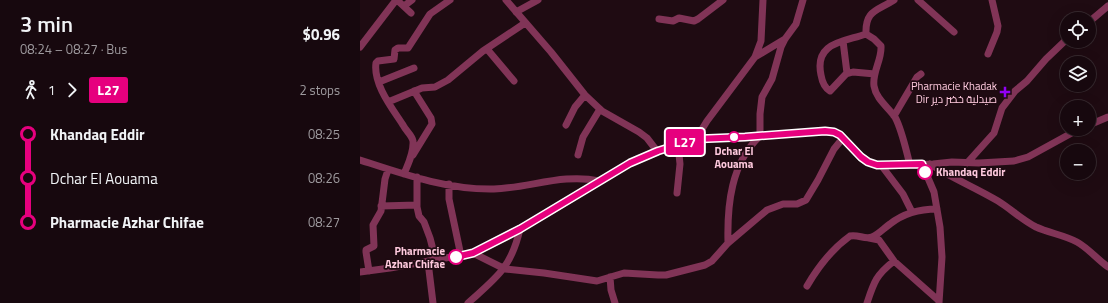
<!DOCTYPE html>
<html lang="en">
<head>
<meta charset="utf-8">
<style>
  body { margin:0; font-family:"Titillium Web",Cairo,sans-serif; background:#201117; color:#f1f3f6; height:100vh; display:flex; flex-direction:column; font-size:15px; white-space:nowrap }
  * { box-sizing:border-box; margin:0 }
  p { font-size:13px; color:#9e9a9e }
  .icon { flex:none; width:22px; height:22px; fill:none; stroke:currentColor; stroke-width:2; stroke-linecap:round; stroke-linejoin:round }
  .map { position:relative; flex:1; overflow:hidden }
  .panel { display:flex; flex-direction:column; background:#17080e; width:360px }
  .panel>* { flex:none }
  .badge { padding:0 8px; border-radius:3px; font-size:14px; line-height:26px }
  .fabs { position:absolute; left:700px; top:12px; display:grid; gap:8px }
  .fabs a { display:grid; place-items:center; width:36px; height:36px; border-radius:50%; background:#17080e; box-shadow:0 4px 16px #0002,0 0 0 1px #36292e; font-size:20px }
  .map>.badge { position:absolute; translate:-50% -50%; box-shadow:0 0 0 2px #fff }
  .legs { display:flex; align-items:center; gap:6px; height:44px; padding:0 20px; font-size:13px }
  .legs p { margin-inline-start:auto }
  .summary { display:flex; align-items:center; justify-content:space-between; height:68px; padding:0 20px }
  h1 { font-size:22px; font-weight:600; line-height:30px }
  ul { padding:0 20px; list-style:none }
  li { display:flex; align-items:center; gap:14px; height:44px; font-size:15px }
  li i { display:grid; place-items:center; width:6px; height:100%; margin:0 5px; background:currentColor }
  li i::after { content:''; width:10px; height:10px; margin:-5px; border:3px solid; border-radius:50%; background:#17080e }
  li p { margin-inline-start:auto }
  li:first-child i { background:linear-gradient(#0000 50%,currentColor 0) }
  li:last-child i { background:linear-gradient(currentColor 50%,#0000 0) }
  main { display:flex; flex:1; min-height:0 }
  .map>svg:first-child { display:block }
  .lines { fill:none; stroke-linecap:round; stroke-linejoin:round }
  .street { stroke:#813457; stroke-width:7 }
  .line-1-casing { stroke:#fff; stroke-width:9 }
  .line-1 { stroke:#e6007e; stroke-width:6 }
  .poi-dot { fill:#9300f5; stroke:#1f0b12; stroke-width:1.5 }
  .stop-1-dot { fill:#fff; stroke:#e6007e; stroke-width:2 }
  .labels { text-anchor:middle; stroke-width:3.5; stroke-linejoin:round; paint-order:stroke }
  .poi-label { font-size:11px; fill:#ffcade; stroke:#1f0b12; text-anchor:end }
  .stop-label { font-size:11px; font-weight:bold; fill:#ffcade; stroke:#1f0b12 }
</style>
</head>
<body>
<main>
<section class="panel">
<div class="summary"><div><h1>3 min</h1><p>08:24 – 08:27 · Bus</p></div><b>$0.96</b></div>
<div class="legs"><svg class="icon" aria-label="walk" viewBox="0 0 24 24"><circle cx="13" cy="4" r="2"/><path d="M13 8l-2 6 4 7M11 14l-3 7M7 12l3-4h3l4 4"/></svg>1<svg class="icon" aria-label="forward" viewBox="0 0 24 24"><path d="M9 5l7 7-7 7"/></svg><b class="badge" style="background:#e6007e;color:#fff">L27</b><p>2 stops</p></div>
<ul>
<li><i style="color:#e6007e"></i><b>Khandaq Eddir</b><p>08:25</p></li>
<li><i style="color:#e6007e"></i><span>Dchar El Aouama</span><p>08:26</p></li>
<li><i style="color:#e6007e"></i><b>Pharmacie Azhar Chifae</b><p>08:27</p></li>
</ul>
</section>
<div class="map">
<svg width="748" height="303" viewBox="0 0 748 303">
  <rect width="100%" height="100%" fill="#1f0b12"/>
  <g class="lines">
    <path class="street" d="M37,0L51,13
      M146,0L191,52L225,95L242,111L279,132L287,138L297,151
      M558,0L594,32
      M44,6L52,0
      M156,12L178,0
      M299,19L313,21L319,18L334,21L338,19L363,0
      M729,22L748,6
      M506,34L514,39L521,46C522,60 512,72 514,86C516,99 528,107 535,117C542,130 546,150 550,165
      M506,34C484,42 454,42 461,75C462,81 465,88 470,91L486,74L493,72L515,74
      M506,34C505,10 517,11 534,0
      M483,41L487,73
      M0,47L36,0
      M127,49L154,81
      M628,54L637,32L638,26L632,0
      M395,57L425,39
      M19,82L54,68
      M28,102L62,88L75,87L88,80L123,51L165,23
      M534,116L557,77L561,74
      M206,125L215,107L225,95
      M729,125L748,117
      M336,139L347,121L395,57L401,41L403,0
      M53,155L72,124L71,118L54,91
      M218,155L223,137L240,109
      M0,160C43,174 88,190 134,189C169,188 204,173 239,181
      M607,163L634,133L642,108L655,91L667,81L686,59L707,39
      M562,164L574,192L580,227L582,257L579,303
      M570,164C592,178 616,188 638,201C651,209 662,220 676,227C689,233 704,235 717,242C728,248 737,259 748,267
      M521,165L543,194L552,212
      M44,174C48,164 54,153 53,141C52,135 46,131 43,125C32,108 13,84 16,63L18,61L34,59L35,50L38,48H48L70,14L90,0
      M57,177V207L59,216L64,222L70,238L76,261
      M89,184V199L101,256
      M317,193L320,164L318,145
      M21,206L57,205
      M509,238L519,240L534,261L578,300
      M368,243C367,205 371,163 400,136V114L402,97L412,79L421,47L425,39L436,24L443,0
      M113,253L145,269L184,273L237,281L264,273L298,275H306L345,265L352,261L368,243L407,210L423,204H437L446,200L458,180L474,149L483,138
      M68,262L73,303
      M9,271L6,252V250L14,246L13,225L21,211L25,179L28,170
      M0,272L30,268L113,253L183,216L270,163L297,151L336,139L385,137L450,132H474L479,135L501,157L508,162L517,165L527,166L573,164L592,162L619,163L654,161L668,157L719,129
      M250,277L251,290L255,303
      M447,286C458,267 472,249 490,236C498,234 505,240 512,237C519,234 524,228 530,224C544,213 559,209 577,209
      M108,303C137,277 151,268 160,229
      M507,303C514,282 516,275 534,261"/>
  </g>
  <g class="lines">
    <g class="line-1-casing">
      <path id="line-1" d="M96,257L113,253L160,229L270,163L298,151L336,139L385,137L465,131L474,132L480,135L501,157L508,162L517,165L562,164L565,172"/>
    </g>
    <use href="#line-1" class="line-1"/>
  </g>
  <path class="poi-dot" d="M643 86h4v4h4v4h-4v4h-4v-4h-4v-4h4z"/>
  <g class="stop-1-dot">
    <circle cx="374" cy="137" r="5"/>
    <circle cx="565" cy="172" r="7"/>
    <circle cx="96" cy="257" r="7"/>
  </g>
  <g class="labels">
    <g class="poi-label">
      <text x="637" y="90">Pharmacie Khadak<tspan x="637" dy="13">Dir صيدلية خضر دير</tspan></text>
    </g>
    <g class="stop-label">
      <text x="374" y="155">Dchar El<tspan x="374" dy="13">Aouama</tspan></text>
      <text x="576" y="176" text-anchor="start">Khandaq Eddir</text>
      <text x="85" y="255" text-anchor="end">Pharmacie<tspan x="85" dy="13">Azhar Chifae</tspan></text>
    </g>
  </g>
</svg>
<div class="fabs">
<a><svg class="icon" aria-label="locate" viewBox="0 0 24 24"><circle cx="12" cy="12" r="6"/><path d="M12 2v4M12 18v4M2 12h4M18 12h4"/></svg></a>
<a><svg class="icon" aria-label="layers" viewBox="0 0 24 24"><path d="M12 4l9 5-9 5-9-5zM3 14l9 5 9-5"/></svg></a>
<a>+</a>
<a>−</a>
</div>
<b class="badge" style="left:325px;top:142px;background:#e6007e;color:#fff">L27</b>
</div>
</main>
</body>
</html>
